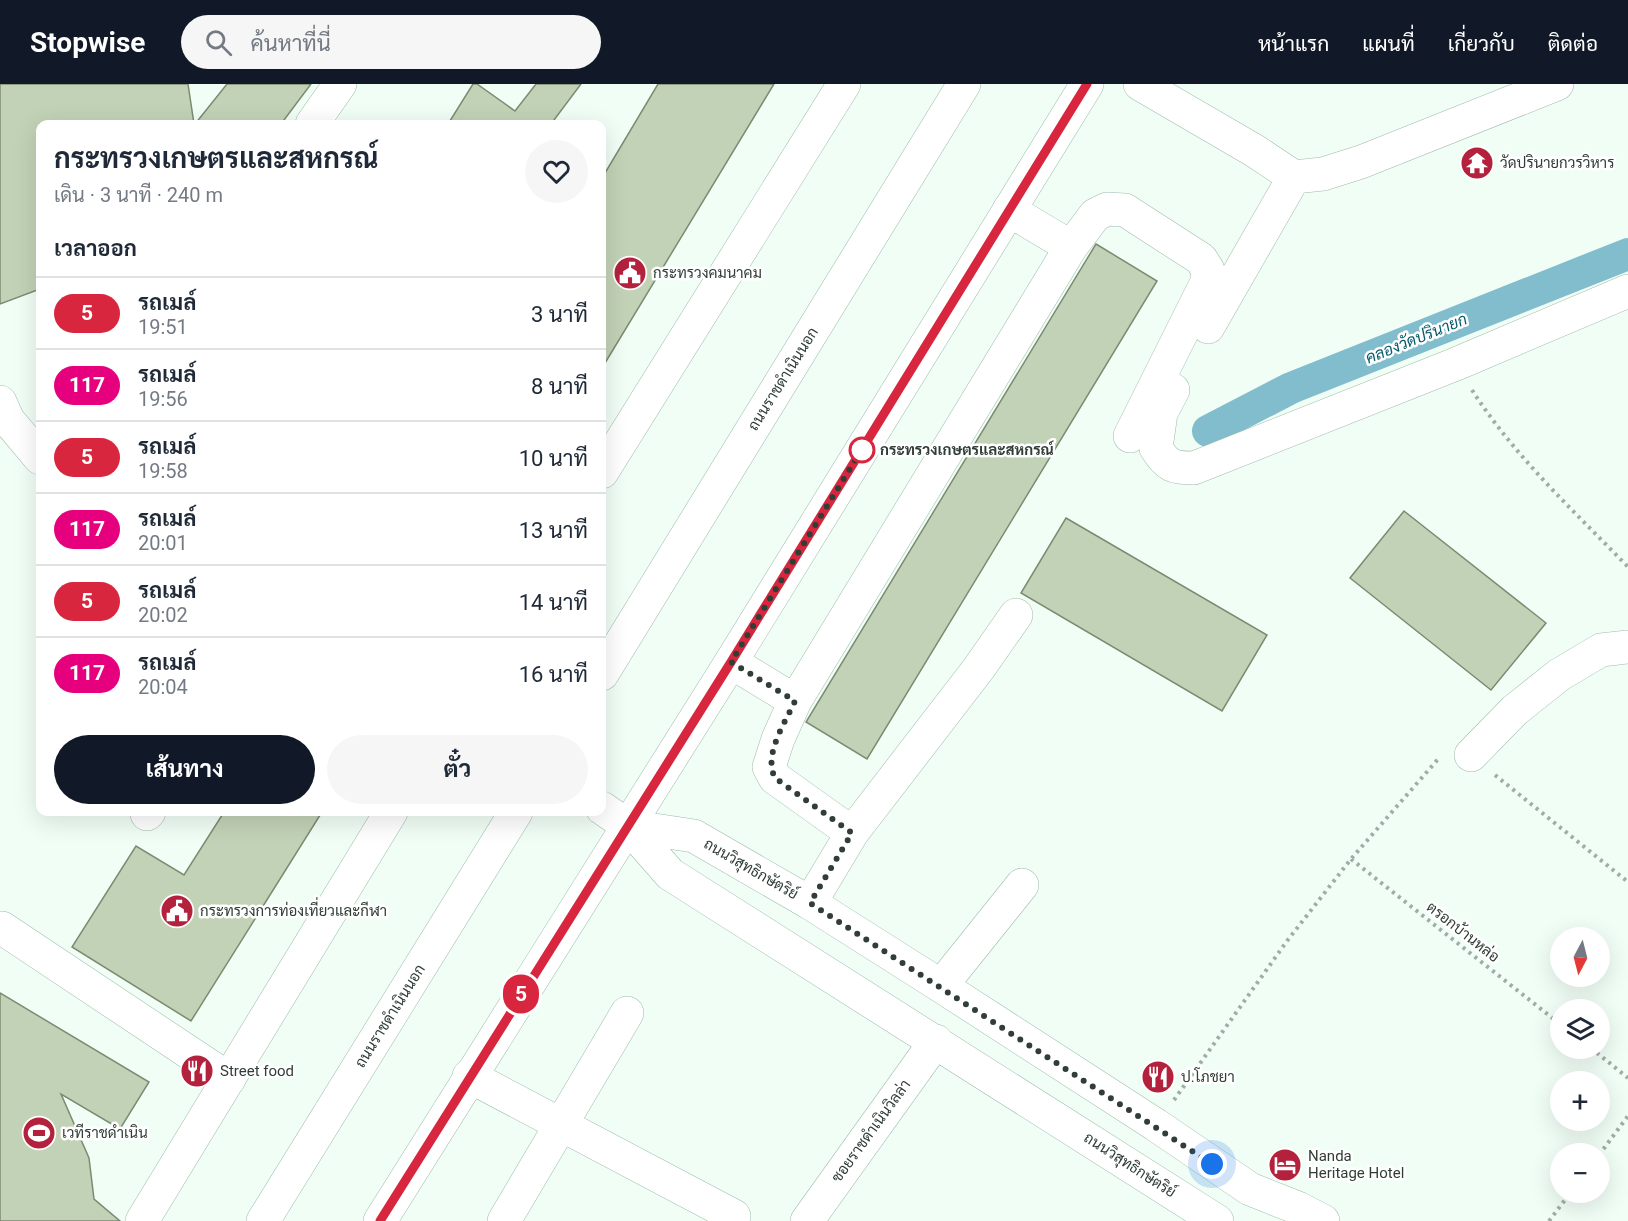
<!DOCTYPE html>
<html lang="th">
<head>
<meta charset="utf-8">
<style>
  body { margin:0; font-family:Roboto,Sarabun,sans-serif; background:#f6f6f7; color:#1f2937; height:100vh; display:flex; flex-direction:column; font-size:22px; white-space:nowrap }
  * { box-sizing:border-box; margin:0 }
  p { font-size:20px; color:#747a83 }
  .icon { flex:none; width:33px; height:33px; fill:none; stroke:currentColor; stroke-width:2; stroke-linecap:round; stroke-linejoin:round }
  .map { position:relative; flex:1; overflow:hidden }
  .panel { position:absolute; left:36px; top:36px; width:570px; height:696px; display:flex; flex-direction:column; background:#fff; border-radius:12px; box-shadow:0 6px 24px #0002 }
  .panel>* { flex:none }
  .badge { padding:0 12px; border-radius:20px; font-size:21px; line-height:39px }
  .needle { width:39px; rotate:187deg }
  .controls { position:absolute; left:1550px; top:843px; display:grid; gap:12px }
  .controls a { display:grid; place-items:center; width:60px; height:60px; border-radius:50%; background:#fff; box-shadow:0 6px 24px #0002; font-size:30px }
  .you { position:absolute; width:30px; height:30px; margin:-15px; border:4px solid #fff; border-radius:50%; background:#1a73e8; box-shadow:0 0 0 9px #1a73e833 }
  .map>.badge { position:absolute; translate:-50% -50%; box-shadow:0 0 0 3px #fff }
  h2 { padding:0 18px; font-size:22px; line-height:54px }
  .round { display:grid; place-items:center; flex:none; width:63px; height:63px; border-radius:32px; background:#f6f6f7 }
  .head { display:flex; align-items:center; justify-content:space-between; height:102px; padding:0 18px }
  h1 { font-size:28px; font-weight:700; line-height:45px }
  .action { display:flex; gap:12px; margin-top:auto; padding:12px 18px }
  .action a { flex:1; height:69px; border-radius:36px; background:#111827; color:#fff; font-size:24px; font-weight:700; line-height:69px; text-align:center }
  .action a+a { background:#f6f6f7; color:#1f2937 }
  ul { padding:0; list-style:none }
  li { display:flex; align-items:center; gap:18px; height:72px; padding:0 18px; border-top:2px solid #e0e1e3 }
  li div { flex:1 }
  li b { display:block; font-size:22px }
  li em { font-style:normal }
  li .badge { min-width:66px; font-weight:700; text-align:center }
  header { display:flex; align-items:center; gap:36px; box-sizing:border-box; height:84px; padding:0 30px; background:#111827; color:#fff }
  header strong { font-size:28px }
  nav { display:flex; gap:33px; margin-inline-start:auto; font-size:21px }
  .search { width:420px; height:54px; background:#f6f6f7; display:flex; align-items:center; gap:15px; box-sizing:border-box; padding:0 21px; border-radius:33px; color:#747a83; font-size:22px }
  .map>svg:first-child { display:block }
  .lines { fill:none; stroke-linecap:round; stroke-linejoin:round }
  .canal { stroke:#82bdcd; stroke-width:32 }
  .building { fill:#c2d2b6; stroke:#7c8a71; stroke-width:1.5 }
  .minor-casing { stroke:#9ebcab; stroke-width:34 }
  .major-casing { stroke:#9ebcab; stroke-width:34 }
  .path { stroke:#a0ada6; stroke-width:4; stroke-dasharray:3 4.5; stroke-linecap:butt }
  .minor { stroke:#fff; stroke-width:33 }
  .major { stroke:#fff; stroke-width:33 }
  .line-casing { stroke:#fff; stroke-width:14 }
  .line { stroke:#d7263d; stroke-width:9 }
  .walk { stroke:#313e37; stroke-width:6; stroke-dasharray:0 10.8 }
  .stop-dot { fill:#fff; stroke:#d7263d; stroke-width:3 }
  .labels { text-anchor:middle; stroke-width:5; stroke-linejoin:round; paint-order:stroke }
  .poi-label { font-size:15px; fill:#313e37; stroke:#fff; text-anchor:start }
  .street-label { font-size:15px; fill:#313e37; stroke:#fff }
  .stop-label { font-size:15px; font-weight:bold; fill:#313e37; stroke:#fff; text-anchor:start }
  .water-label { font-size:16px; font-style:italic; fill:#075b6c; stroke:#fff }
</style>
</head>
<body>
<header>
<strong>Stopwise</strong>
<div class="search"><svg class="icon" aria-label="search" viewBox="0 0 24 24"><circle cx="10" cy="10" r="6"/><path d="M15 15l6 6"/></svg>ค้นหาที่นี่</div>
<nav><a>หน้าแรก</a><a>แผนที่</a><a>เกี่ยวกับ</a><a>ติดต่อ</a></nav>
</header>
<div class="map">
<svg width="1628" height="1137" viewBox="0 0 1628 1137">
  <rect width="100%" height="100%" fill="#f1fef6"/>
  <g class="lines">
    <path class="canal" d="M1208,347L1291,304L1628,170"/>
  </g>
  <path class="building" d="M0,0H188L194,40H40V205L0,220Z
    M227,0H311L281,40H195Z
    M473,0H477L515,27L536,0H581L551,40H448Z
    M658,0H774L602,284V94Z
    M1096,160L1157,197L867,675L806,638Z
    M1404,427L1546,539L1491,606L1350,494Z
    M1066,434L1267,551L1222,627L1021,509Z
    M224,728H322L191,937L72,863L136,762L184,791Z
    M0,909L149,998L120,1045L61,1010L89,1074L94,1115L120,1137H0Z"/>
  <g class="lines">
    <g class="minor-casing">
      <path id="minor" d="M1140,0L1255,67L1294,93L1323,90L1361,78L1557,0
        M312,40L340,0
        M1009,126L1071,163
        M1208,243L1294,93
        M1173,306L1161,329L1156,364C1167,382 1173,384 1194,384L1456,280L1628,207
        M731,578L795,617
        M1471,671L1515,626L1559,591L1601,566L1628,563
        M147,730L149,728
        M852,749L979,584L1016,531
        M810,819L852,749L775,694L769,683L778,655L795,617L1071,163L1095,131L1107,125L1125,126L1201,175L1208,186L1207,198L1130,352
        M2,844L229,995
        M941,902L1022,801
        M469,992L734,1132
        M504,1137L627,929
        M807,1137L936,957"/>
    </g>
    <g class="major-casing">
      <path id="major" d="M0,318L8,336L40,374
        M602,388L844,0
        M602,590L964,0
        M602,724L628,742L670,790L1217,1137
        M628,742L694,752L810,819L941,902L1156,1041L1250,1105L1298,1124L1323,1137
        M142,1137L391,728
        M263,1137L516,728
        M380,1137L731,578L1087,0"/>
    </g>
    <path class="path" d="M1472,306C1515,373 1573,426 1628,483
      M1495,691L1628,798
      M1351,775L1560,940
      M1591,964L1628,994
      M1174,1016L1287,857L1351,775L1439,674
      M1599,1071L1628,1032
      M1549,1137L1571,1108"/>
    <use href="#minor" class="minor"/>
    <use href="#major" class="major"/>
  </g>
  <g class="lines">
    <g class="line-casing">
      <path id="line" d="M380,1137L731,578L1087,0"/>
    </g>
    <use href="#line" class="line"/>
    <path class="walk" d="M862,366L864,362L731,578L795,617C785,639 763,671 775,694L852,749L810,819L1212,1080"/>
  </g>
  <defs>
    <g id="temple-disc" transform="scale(1.725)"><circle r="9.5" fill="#b3213d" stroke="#fff"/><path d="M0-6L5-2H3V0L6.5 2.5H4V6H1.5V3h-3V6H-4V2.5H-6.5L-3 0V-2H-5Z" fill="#fff"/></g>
    <g id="civic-disc" transform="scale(1.725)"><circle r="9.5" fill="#b3213d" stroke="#fff"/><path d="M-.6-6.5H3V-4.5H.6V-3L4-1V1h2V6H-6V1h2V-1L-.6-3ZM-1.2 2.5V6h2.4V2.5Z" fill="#fff"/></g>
    <g id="restaurant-disc" transform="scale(1.725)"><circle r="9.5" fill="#b3213d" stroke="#fff"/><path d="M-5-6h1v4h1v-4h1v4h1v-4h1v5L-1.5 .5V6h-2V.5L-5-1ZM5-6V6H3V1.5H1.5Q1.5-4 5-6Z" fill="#fff"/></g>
    <g id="stadium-disc" transform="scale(1.725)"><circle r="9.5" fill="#b3213d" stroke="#fff"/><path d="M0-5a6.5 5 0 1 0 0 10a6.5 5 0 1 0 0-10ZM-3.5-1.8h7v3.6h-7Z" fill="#fff"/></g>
    <g id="hotel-disc" transform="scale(1.725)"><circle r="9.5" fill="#b3213d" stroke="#fff"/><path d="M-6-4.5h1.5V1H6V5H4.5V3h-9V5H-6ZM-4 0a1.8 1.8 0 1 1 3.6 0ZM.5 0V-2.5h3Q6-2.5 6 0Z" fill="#fff"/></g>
  </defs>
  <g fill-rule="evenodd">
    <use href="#temple-disc" x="1477" y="79"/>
    <use href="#civic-disc" x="630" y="189"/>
    <use href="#civic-disc" x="177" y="827"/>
    <use href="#restaurant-disc" x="197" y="987"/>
    <use href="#restaurant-disc" x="1158" y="993"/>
    <use href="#stadium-disc" x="39" y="1049"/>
    <use href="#hotel-disc" x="1285" y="1081"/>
  </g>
  <circle class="stop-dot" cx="862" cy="366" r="12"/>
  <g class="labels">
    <g class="poi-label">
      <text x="1500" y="84">วัดปรินายกวรวิหาร</text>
      <text x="653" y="194">กระทรวงคมนาคม</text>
      <text x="200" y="832">กระทรวงการท่องเที่ยวและกีฬา</text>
      <text x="220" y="992">Street food</text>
      <text x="1181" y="998">ป.โภชยา</text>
      <text x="62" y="1054">เวทีราชดำเนิน</text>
      <text x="1308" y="1077">Nanda<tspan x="1308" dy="17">Heritage Hotel</tspan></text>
    </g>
    <g class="street-label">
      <text transform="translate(783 295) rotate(-58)" y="5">ถนนราชดำเนินนอก</text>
      <text transform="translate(751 785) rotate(30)" y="5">ถนนวิสุทธิกษัตริย์</text>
      <text transform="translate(1463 848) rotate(38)" y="5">ตรอกบ้านหล่อ</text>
      <text transform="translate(390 932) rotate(-58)" y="5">ถนนราชดำเนินนอก</text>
      <text transform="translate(871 1047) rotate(-54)" y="5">ซอยราชดำเนินวิลล่า</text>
      <text transform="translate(1130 1081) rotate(33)" y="5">ถนนวิสุทธิกษัตริย์</text>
    </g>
    <g class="stop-label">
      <text x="880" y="371">กระทรวงเกษตรและสหกรณ์</text>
    </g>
    <g class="water-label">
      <text transform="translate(1416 254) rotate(-22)" y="6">คลองวัดปรินายก</text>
    </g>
  </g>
</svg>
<div class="controls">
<a><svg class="needle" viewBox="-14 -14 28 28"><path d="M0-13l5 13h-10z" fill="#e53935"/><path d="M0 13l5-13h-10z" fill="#747a83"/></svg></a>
<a><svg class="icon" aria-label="layers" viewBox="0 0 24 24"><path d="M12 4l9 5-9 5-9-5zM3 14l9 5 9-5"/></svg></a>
<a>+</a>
<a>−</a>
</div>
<div class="you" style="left:1212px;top:1080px"></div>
<b class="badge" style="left:521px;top:910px;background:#d7263d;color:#fff">5</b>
<section class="panel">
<div class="head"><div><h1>กระทรวงเกษตรและสหกรณ์</h1><p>เดิน · 3 นาที · 240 m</p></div><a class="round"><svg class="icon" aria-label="heart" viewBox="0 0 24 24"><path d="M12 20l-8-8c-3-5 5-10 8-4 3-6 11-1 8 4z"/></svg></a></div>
<h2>เวลาออก</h2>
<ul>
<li><span class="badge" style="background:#d7263d;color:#fff">5</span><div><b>รถเมล์</b><p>19:51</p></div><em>3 นาที</em></li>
<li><span class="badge" style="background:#e6007e;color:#fff">117</span><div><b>รถเมล์</b><p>19:56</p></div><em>8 นาที</em></li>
<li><span class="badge" style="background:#d7263d;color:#fff">5</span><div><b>รถเมล์</b><p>19:58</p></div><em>10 นาที</em></li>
<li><span class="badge" style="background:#e6007e;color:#fff">117</span><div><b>รถเมล์</b><p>20:01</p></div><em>13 นาที</em></li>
<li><span class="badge" style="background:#d7263d;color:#fff">5</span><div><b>รถเมล์</b><p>20:02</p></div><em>14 นาที</em></li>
<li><span class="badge" style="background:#e6007e;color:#fff">117</span><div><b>รถเมล์</b><p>20:04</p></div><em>16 นาที</em></li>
</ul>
<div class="action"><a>เส้นทาง</a><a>ตั๋ว</a></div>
</section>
</div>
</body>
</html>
